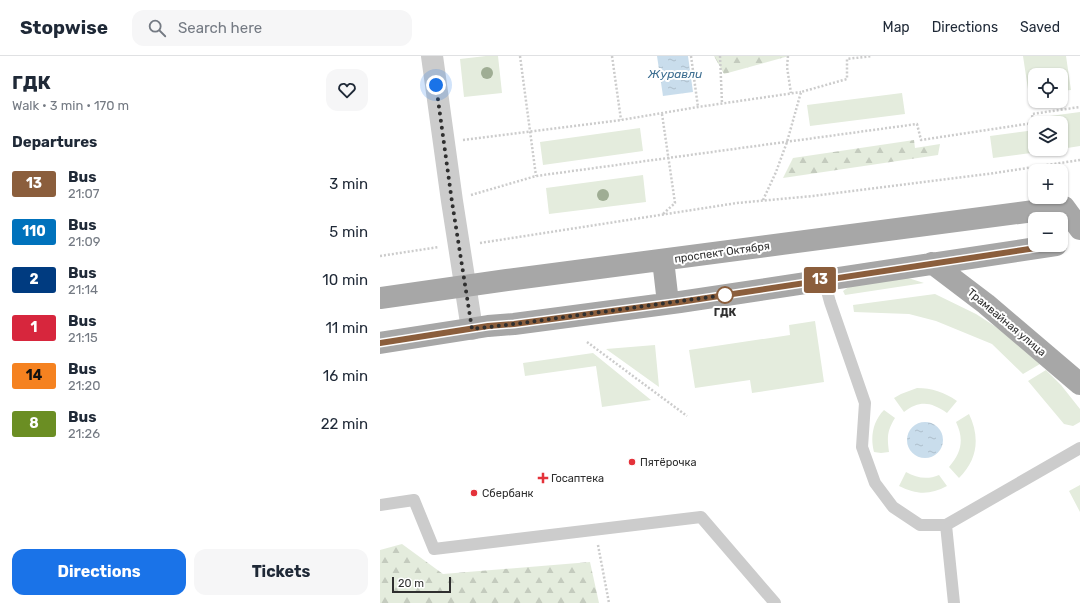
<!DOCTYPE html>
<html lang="en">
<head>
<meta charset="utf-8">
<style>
  body { margin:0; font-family:Rubik,sans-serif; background:#f6f6f7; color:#1f2937; height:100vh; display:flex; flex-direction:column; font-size:15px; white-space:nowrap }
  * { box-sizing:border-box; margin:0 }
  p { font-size:13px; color:#747a83 }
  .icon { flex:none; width:22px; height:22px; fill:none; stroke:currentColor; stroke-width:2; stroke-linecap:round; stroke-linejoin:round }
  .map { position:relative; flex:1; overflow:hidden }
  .drawer { display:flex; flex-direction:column; background:#fff; width:380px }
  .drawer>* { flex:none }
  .badge { padding:0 8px; border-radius:3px; font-size:14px; line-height:26px }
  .tools { position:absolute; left:648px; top:12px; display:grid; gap:8px }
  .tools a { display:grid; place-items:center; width:40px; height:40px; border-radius:8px; background:#fff; box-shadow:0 1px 3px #0004; font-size:20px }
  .scale { position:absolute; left:12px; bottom:10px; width:59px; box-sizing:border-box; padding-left:4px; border:2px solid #2f2f2f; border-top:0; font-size:11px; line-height:14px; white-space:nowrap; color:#2f2f2f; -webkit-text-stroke:3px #fff; paint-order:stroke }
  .you { position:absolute; width:20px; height:20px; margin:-10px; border:3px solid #fff; border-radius:50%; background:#1a73e8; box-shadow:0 0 0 6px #1a73e833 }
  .map>.badge { position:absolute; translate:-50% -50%; box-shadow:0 0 0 2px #fff }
  h2 { padding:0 12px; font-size:15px; line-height:36px }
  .round { display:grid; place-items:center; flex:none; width:42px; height:42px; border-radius:12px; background:#f6f6f7 }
  .summary { display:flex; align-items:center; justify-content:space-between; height:68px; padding:0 12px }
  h1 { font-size:19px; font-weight:700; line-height:30px }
  .button { display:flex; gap:8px; margin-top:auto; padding:8px 12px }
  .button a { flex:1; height:46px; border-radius:12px; background:#1a73e8; color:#fff; font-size:16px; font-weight:700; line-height:46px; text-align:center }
  .button a+a { background:#f6f6f7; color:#1f2937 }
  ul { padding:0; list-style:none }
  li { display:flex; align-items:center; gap:12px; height:48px; padding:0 12px }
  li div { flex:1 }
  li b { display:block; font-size:15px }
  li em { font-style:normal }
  li .badge { min-width:44px; font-weight:700; text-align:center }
  header { display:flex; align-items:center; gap:24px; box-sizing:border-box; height:56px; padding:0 20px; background:#fff; border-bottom:1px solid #e0e1e3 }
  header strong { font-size:19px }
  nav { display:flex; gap:22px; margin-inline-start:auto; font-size:14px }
  .search { width:280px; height:36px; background:#f6f6f7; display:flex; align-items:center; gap:10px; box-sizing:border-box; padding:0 14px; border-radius:12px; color:#747a83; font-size:15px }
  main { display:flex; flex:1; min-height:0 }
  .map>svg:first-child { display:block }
  .green { fill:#e4ecdd }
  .forest { fill:url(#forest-firs) }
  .water { fill:url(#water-ripples) }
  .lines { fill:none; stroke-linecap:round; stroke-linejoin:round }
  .path { stroke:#ccc; stroke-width:2.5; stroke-dasharray:2 2; stroke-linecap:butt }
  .lane { stroke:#ccc; stroke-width:12 }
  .street { stroke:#ccc; stroke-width:22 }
  .primary { stroke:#a7a7a7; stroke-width:22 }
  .tree { fill:#9fad94 }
  .line-casing { stroke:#fff; stroke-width:9 }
  .line { stroke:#8b5e3c; stroke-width:6 }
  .walk { stroke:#2f2f2f; stroke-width:4; stroke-dasharray:0 7.2 }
  .stop-dot { fill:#fff; stroke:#8b5e3c; stroke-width:2 }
  .poi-dot { fill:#e4323a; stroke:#fff; stroke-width:1.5 }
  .labels { text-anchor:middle; stroke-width:4; stroke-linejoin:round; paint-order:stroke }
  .street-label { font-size:11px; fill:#2f2f2f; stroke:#fff }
  .stop-label { font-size:11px; font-weight:bold; fill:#2f2f2f; stroke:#fff }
  .poi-label { font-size:11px; fill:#2f2f2f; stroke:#fff; text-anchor:start }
  .water-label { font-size:12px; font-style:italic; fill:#3d6e91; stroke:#fff }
</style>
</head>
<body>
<header>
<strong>Stopwise</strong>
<div class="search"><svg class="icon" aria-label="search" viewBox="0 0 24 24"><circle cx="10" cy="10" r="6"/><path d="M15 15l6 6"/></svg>Search here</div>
<nav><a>Map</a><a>Directions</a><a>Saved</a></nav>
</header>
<main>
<section class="drawer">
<div class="summary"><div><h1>ГДК</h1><p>Walk · 3 min · 170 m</p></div><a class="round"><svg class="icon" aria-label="heart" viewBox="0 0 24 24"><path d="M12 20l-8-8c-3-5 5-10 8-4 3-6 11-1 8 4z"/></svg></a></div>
<h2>Departures</h2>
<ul>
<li><span class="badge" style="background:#8b5e3c;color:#fff">13</span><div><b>Bus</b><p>21:07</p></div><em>3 min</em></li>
<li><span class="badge" style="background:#0072bc;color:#fff">110</span><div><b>Bus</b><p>21:09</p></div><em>5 min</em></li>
<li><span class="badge" style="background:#003b80;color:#fff">2</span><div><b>Bus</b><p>21:14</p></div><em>10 min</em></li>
<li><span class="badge" style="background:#d7263d;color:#fff">1</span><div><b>Bus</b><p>21:15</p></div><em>11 min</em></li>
<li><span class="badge" style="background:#f58220;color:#111">14</span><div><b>Bus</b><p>21:20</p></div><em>16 min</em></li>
<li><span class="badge" style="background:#6b8e23;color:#fff">8</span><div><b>Bus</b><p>21:26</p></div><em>22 min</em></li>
</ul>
<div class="button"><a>Directions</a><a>Tickets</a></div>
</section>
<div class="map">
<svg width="700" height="547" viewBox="0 0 700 547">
  <defs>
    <pattern id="forest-firs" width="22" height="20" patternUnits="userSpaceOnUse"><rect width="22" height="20" fill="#e4ecdd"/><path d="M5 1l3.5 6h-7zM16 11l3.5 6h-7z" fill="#c4cbbe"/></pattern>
    <pattern id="water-ripples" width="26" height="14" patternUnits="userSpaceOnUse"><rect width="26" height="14" fill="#c9ddec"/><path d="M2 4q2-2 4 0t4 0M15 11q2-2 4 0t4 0" fill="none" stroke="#adbecb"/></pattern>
  </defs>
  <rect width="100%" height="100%" fill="#fff"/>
  <path class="green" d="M106,0H118L122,37L84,41L80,3Z
    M643,0H686L691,34L681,35V19H655V39L649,40Z
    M522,37L525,58L430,70L427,49Z
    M700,56V90L681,93V67H656L655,62Z
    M260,72L263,95L163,109L160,86Z
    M655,74V93H681L613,102L610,80Z
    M263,119L266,146L169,158L166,132Z
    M525,221L544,227L465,239L463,235L470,230Z
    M555,238L596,258L630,280L660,308L643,318L612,288L556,265L529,258L474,256L473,249Z
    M435,265L444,326L372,337L370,324L315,332L309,294L410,279L409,269Z
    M275,289L279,331L226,293Z
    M213,297L271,344L222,351L216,310L145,320L143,307Z
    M666,314L681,329L700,353V366L693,370L684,368L648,325Z
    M537,332C552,332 564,336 577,345L567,357C551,346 540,344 524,356L514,342L521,338Z
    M504,354L515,362C507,375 507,381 509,396L501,397L494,396C490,381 493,365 504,354Z
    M589,358C600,381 598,403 579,422L569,411C582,396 584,383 576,366Z
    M526,416C537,422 547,424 559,419L567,430C550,439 537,439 519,430Z
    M700,429V456L689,435Z"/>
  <path class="forest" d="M334,0H409L344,18Z
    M534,84L535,92L560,88L558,99L403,122L413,102Z
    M22,488L63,518L210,506L219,547H0V494Z"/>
  <path class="water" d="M277,0H308L313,36L283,40Z
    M527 384a18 18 0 1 1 36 0a18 18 0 1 1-36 0Z"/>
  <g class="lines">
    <path class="path" d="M140,0L156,120
      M232,0L241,64
      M311,0L318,51
      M340,0L342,47
      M408,0L407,11L411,37
      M282,58L295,147L283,158
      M83,84L241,64L318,51L421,36
      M91,139L156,120L537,68L541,84L653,67L652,58L700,51
      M383,144L396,116L407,86L421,36L467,23V3L492,0
      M100,187L357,147L433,140L608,118L700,104
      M0,200L59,191
      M207,286L307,360
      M218,489L229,547"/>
    <path class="lane" d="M444,224L450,246L485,347L482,391L495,427L513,451L540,469H566L574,547
      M0,449L34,444L54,493L321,461L395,547
      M566,469L700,392"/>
    <path class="street" d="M52,0L72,145L92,273"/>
    <path class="primary" d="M283,204L288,247
      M552,207L606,248L700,328
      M0,242L127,224L684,151L700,173
      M0,287L108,270L134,268L300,246L676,189"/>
  </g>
  <g class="tree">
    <circle cx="107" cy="17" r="6"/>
    <circle cx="223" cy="139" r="6"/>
  </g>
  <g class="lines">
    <g class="line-casing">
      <path id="line" d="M0,287L108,270L134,268L300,246L676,189"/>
    </g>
    <use href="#line" class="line"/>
    <path class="walk" d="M56,29L72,146L92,273L134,268L345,239"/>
  </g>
  <circle class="stop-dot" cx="345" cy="239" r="8"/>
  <g class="poi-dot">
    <circle cx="252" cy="406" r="4"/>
    <path d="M161 416h4v4h4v4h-4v4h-4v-4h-4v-4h4z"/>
    <circle cx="94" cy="437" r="4"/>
  </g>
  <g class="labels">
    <g class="street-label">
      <text transform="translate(342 196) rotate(-8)" y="4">проспект Октября</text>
      <text transform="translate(627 266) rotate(40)" y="4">Трамвайная улица</text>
    </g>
    <g class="stop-label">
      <text x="345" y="260">ГДК</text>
    </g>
    <g class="poi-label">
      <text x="260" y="410">Пятёрочка</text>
      <text x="171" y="426">Госаптека</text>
      <text x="102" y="441">Сбербанк</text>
    </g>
    <g class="water-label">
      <text x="295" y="22">Журавли</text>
    </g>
  </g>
</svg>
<div class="tools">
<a><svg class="icon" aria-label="locate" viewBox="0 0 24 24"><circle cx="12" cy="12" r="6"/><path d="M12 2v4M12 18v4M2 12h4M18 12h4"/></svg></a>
<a><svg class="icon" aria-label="layers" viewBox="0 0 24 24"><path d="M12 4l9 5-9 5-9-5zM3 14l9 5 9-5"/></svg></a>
<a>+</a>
<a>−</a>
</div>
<div class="scale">20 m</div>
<div class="you" style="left:56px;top:29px"></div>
<b class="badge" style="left:440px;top:224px;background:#8b5e3c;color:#fff">13</b>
</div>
</main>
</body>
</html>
